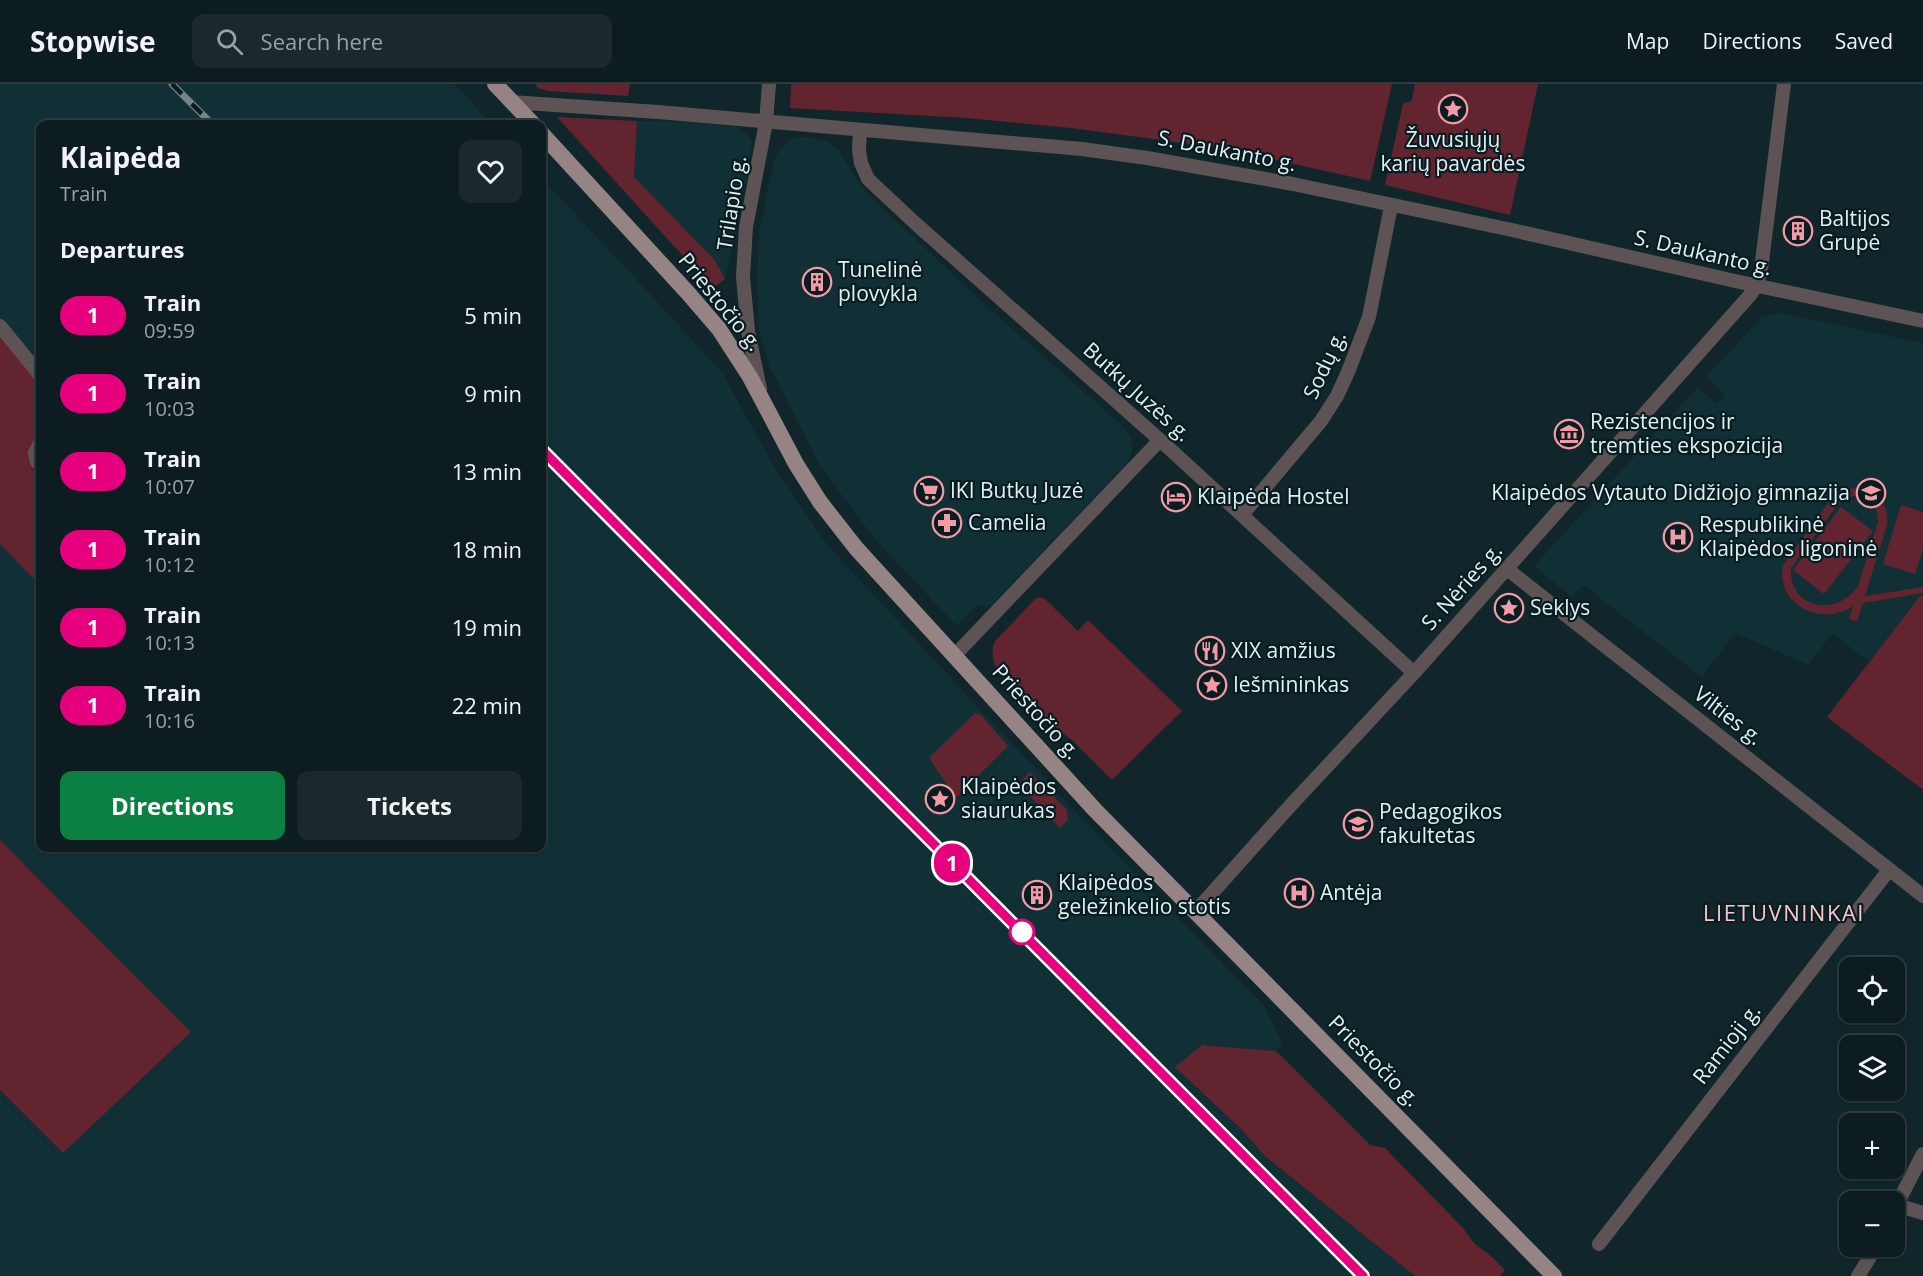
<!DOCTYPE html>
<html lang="en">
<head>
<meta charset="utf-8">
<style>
  body { margin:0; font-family:"Open Sans",sans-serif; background:#1b292d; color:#f1f3f6; height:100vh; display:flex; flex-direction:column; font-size:22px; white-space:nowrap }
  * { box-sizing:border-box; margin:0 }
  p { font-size:20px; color:#9aa1a5 }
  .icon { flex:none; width:33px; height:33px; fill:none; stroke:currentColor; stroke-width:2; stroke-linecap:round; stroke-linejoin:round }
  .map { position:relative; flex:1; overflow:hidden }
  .side { position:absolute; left:36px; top:36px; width:510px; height:732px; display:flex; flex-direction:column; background:#0d1c20; border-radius:12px; box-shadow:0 2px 4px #0004,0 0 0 2px #2d3a3e }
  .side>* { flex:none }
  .badge { padding:0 12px; border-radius:20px; font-size:21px; line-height:39px }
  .buttons { position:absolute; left:1839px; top:873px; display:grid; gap:12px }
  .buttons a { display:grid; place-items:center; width:66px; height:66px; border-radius:12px; background:#0d1c20; box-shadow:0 2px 4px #0004,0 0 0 2px #2d3a3e; font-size:30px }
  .map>.badge { position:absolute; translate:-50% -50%; box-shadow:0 0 0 3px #fff }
  h2 { padding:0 24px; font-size:22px; line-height:54px }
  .round { display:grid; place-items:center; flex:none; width:63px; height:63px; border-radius:12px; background:#1b292d }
  .overview { display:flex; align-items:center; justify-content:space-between; height:102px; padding:0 24px }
  h1 { font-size:28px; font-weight:700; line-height:45px }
  .button { display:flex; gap:12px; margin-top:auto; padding:12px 24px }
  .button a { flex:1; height:69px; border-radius:12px; background:#0b8043; color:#fff; font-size:24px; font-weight:700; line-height:69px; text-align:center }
  .button a+a { background:#1b292d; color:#f1f3f6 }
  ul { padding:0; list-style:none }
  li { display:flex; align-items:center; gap:18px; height:78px; padding:0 24px }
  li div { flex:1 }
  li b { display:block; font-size:22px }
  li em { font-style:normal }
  li .badge { min-width:66px; font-weight:700; text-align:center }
  header { display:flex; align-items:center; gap:36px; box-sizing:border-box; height:84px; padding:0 30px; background:#0d1c20; border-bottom:2px solid #2d3a3e }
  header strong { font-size:28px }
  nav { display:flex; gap:33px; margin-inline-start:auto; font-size:21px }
  .search { width:420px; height:54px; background:#1b292d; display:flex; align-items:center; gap:15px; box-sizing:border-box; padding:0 21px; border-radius:12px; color:#9aa1a5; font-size:22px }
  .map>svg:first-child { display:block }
  .built { fill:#113036 }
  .green { fill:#62242f; fill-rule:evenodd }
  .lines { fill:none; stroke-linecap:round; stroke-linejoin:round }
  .minor { stroke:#5d5354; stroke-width:14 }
  .major { stroke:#968384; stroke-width:16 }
  .rail-casing { stroke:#738588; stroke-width:7 }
  .rail { stroke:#081d21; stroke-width:4.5; stroke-dasharray:14; stroke-linecap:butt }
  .line-casing { stroke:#fff; stroke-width:14 }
  .line { stroke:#e6007e; stroke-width:9 }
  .stop-dot { fill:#fff; stroke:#e6007e; stroke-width:3 }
  .labels { text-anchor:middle; stroke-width:4.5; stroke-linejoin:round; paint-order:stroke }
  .poi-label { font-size:21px; fill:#e3f0f2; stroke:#081d21; text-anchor:start }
  .street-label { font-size:21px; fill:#e3f0f2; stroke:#081d21 }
  .neighbourhood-label { font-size:22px; letter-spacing:1.5px; fill:#fac6cb; stroke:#081d21 }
</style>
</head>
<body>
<header>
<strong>Stopwise</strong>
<div class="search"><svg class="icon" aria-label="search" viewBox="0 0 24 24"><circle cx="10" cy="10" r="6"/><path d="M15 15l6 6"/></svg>Search here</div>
<nav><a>Map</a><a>Directions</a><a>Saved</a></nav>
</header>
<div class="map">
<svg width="1923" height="1192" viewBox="0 0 1923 1192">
  <rect width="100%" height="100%" fill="#11262a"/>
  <path class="built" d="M0,0H455L491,40H40V764H542V95L626,184L723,290L774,383L828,462L1078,730L1264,922L1282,959L1276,967L1202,961L1176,983L1241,1045L1266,1073L1415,1192H0V1006L63,1069L191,948L0,756Z
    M637,37L690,38L737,43L749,52L752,59L746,97L725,195L714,175L634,93Z
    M803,53L816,54L830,59L839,66L851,87L866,108L878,120L991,226L1126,345L1132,357V369L1128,378L993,519L985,523L977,521L959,540H955L875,455L821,383L770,283L759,246L757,185L760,144L774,76L780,65L786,59L794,54Z
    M1780,229L1923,259V511L1920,512L1869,578L1832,549L1809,581L1735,549L1702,593L1583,501L1572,513L1534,482L1698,303L1716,320L1725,311L1706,293L1762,233Z"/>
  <path class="green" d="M535,0H630L628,12L548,7L538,4Z
    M791,0H1392L1370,97L1228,65L1071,44L967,34L790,24Z
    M1415,0H1538L1510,131L1385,101L1403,20L1412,16Z
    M557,33L637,37L634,93L714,175L725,195L714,203H711Z
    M0,251L40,301V348L30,373L31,382L40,392V501L0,460Z
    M1860,404C1878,412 1889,419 1887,441L1865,512L1923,503V509L1863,519L1857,538L1849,535L1853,522C1821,544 1775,520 1783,481L1833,413L1846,405ZM1853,412C1870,412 1878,422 1878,438L1858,502C1837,534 1788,525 1791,484L1838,420Z
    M1901,421L1923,428V465L1915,490L1883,480Z
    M1841,423L1873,447L1824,510L1793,486Z
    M1923,511V706L1827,633L1920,512Z
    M1041,513L1046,516L1078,547L1088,536L1182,627L1112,696L1072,656L1040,633L995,581C992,572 991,564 996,556L1036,514Z
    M975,629L981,631L1008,662L956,714L929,674Z
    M1030,688L1067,726L1068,736L1060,744L1018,700Z
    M0,756L191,948L63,1069L0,1006Z
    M1202,961L1276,967L1370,1061L1385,1064L1462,1143L1475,1160L1492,1173L1505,1186L1500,1192H1415L1266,1073L1241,1045L1175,983Z"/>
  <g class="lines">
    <path class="minor" d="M511,18L658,28L1082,65L1147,74L1288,99L1512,146L1735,197L1923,237
      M860,46L859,66L861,79L868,95L915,139L1160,356L1414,589
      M0,242L40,291
      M760,305L748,247L743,193L746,143L766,38L769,0
      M37,378L35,369L40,359
      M1242,431L1321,337L1337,312L1348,288L1369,233L1391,122
      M1507,485L1923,812
      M954,572L1160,356
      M1195,828L1290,722L1414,589L1751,210L1756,202L1761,186L1784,0
      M1897,1121L1923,1129
      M1894,1126L1923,1070
      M1599,1160L1889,786
      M1858,1192L1877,1162"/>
    <path class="major" d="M495,0L533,40
      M542,50L688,209L719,245L750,293L796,380L820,418L856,464L1095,726L1554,1192"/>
    <g class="rail-casing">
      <path id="rail" d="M172,0L212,40
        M542,366L1363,1192"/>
    </g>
    <use href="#rail" class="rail"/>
  </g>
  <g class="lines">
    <g class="line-casing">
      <path id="line" d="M542,366L1363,1192"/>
    </g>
    <use href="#line" class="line"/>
  </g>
  <defs>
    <g id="sight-ring" transform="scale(1.5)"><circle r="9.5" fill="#081d21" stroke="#f49aa5" stroke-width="1.5"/><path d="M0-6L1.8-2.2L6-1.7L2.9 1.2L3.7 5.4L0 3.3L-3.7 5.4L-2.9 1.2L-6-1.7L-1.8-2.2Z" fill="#f49aa5"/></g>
    <g id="building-ring" transform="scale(1.5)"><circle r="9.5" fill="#081d21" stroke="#f49aa5" stroke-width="1.5"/><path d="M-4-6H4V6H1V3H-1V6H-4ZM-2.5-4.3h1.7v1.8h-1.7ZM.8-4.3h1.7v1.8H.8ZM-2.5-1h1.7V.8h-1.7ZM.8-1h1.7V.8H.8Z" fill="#f49aa5"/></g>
    <g id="museum-ring" transform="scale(1.5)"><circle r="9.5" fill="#081d21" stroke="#f49aa5" stroke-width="1.5"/><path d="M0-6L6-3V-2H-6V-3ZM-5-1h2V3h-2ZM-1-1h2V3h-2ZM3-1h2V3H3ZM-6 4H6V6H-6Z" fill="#f49aa5"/></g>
    <g id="supermarket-ring" transform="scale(1.5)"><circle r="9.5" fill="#081d21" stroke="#f49aa5" stroke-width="1.5"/><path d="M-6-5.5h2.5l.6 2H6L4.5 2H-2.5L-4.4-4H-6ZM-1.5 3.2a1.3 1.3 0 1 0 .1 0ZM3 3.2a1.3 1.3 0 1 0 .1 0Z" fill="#f49aa5"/></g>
    <g id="school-ring" transform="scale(1.5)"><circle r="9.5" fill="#081d21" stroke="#f49aa5" stroke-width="1.5"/><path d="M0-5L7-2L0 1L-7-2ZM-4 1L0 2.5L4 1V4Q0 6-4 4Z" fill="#f49aa5"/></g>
    <g id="hotel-ring" transform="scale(1.5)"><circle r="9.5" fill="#081d21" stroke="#f49aa5" stroke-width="1.5"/><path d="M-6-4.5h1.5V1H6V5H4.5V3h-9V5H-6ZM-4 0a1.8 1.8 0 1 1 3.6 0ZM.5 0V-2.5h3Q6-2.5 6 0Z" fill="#f49aa5"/></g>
    <g id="pharmacy-ring" transform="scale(1.5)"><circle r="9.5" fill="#081d21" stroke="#f49aa5" stroke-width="1.5"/><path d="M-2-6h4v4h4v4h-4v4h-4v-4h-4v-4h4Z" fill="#f49aa5"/></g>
    <g id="hospital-ring" transform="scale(1.5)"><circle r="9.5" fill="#081d21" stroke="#f49aa5" stroke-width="1.5"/><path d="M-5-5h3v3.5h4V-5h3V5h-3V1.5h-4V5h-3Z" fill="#f49aa5"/></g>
    <g id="restaurant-ring" transform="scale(1.5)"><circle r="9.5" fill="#081d21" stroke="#f49aa5" stroke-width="1.5"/><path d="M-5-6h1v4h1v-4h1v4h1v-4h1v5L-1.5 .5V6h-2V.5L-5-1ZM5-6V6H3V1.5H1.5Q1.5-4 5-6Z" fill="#f49aa5"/></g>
    <g id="university-ring" transform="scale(1.5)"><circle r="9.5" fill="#081d21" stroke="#f49aa5" stroke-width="1.5"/><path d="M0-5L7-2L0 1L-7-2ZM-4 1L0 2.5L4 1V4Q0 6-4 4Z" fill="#f49aa5"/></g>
  </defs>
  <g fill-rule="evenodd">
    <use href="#sight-ring" x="1453" y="25"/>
    <use href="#building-ring" x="1798" y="147"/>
    <use href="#building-ring" x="817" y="198"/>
    <use href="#museum-ring" x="1569" y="350"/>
    <use href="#supermarket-ring" x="929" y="407"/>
    <use href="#school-ring" x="1871" y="409"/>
    <use href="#hotel-ring" x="1176" y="413"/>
    <use href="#pharmacy-ring" x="947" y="439"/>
    <use href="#hospital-ring" x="1678" y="453"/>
    <use href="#sight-ring" x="1509" y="524"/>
    <use href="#restaurant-ring" x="1210" y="567"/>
    <use href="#sight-ring" x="1212" y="601"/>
    <use href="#sight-ring" x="940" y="715"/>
    <use href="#university-ring" x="1358" y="740"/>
    <use href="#hospital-ring" x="1299" y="809"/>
    <use href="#building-ring" x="1037" y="811"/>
  </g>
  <circle class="stop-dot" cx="1022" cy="848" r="12"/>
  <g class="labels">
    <g class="poi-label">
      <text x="1453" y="63" text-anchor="middle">Žuvusiųjų<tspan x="1453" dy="24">karių pavardės</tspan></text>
      <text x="1819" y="142">Baltijos<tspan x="1819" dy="24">Grupė</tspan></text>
      <text x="838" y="193">Tunelinė<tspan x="838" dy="24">plovykla</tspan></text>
      <text x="1590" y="345">Rezistencijos ir<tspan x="1590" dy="24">tremties ekspozicija</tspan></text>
      <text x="950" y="414">IKI Butkų Juzė</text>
      <text x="1850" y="416" text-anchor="end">Klaipėdos Vytauto Didžiojo gimnazija</text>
      <text x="1197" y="420">Klaipėda Hostel</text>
      <text x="968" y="446">Camelia</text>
      <text x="1699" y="448">Respublikinė<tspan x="1699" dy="24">Klaipėdos ligoninė</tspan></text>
      <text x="1530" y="531">Seklys</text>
      <text x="1231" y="574">XIX amžius</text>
      <text x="1233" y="608">Iešmininkas</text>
      <text x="961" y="710">Klaipėdos<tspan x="961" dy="24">siaurukas</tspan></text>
      <text x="1379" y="735">Pedagogikos<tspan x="1379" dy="24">fakultetas</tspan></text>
      <text x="1058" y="806">Klaipėdos<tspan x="1058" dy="24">geležinkelio stotis</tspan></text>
      <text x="1320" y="816">Antėja</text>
    </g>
    <g class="street-label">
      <text transform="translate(1227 67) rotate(11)" y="7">S. Daukanto g.</text>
      <text transform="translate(732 119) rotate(-81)" y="7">Trilapio g.</text>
      <text transform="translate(1703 169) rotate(13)" y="7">S. Daukanto g.</text>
      <text transform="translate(720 218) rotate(51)" y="7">Priestočio g.</text>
      <text transform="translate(1325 281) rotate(-65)" y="7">Sodų g.</text>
      <text transform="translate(1137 308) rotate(42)" y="7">Butkų Juzės g.</text>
      <text transform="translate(1462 503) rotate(-48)" y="7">S. Nėries g.</text>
      <text transform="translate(1036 628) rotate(48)" y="7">Priestočio g.</text>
      <text transform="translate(1728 632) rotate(38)" y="7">Vilties g.</text>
      <text transform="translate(1727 960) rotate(-52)" y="7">Ramioji g.</text>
      <text transform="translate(1374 977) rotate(45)" y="7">Priestočio g.</text>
    </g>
    <g class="neighbourhood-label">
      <text x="1784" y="837">LIETUVNINKAI</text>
    </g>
  </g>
</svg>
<div class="buttons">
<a><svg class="icon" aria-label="locate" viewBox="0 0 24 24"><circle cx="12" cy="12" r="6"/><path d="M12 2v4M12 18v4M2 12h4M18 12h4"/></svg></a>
<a><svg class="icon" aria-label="layers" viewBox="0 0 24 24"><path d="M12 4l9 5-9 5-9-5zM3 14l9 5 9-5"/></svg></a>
<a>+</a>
<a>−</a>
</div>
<b class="badge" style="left:952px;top:779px;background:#e6007e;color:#fff">1</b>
<section class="side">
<div class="overview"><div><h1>Klaipėda</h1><p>Train</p></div><a class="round"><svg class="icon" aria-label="heart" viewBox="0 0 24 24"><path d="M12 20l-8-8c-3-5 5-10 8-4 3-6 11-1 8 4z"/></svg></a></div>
<h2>Departures</h2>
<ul>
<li><span class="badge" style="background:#e6007e;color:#fff">1</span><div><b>Train</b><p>09:59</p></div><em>5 min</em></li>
<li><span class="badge" style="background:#e6007e;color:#fff">1</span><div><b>Train</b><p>10:03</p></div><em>9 min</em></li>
<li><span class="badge" style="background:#e6007e;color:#fff">1</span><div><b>Train</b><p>10:07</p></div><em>13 min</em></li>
<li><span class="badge" style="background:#e6007e;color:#fff">1</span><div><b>Train</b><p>10:12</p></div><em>18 min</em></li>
<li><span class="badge" style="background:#e6007e;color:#fff">1</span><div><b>Train</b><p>10:13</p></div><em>19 min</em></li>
<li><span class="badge" style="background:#e6007e;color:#fff">1</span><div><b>Train</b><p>10:16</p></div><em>22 min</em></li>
</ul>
<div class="button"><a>Directions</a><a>Tickets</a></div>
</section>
</div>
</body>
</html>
